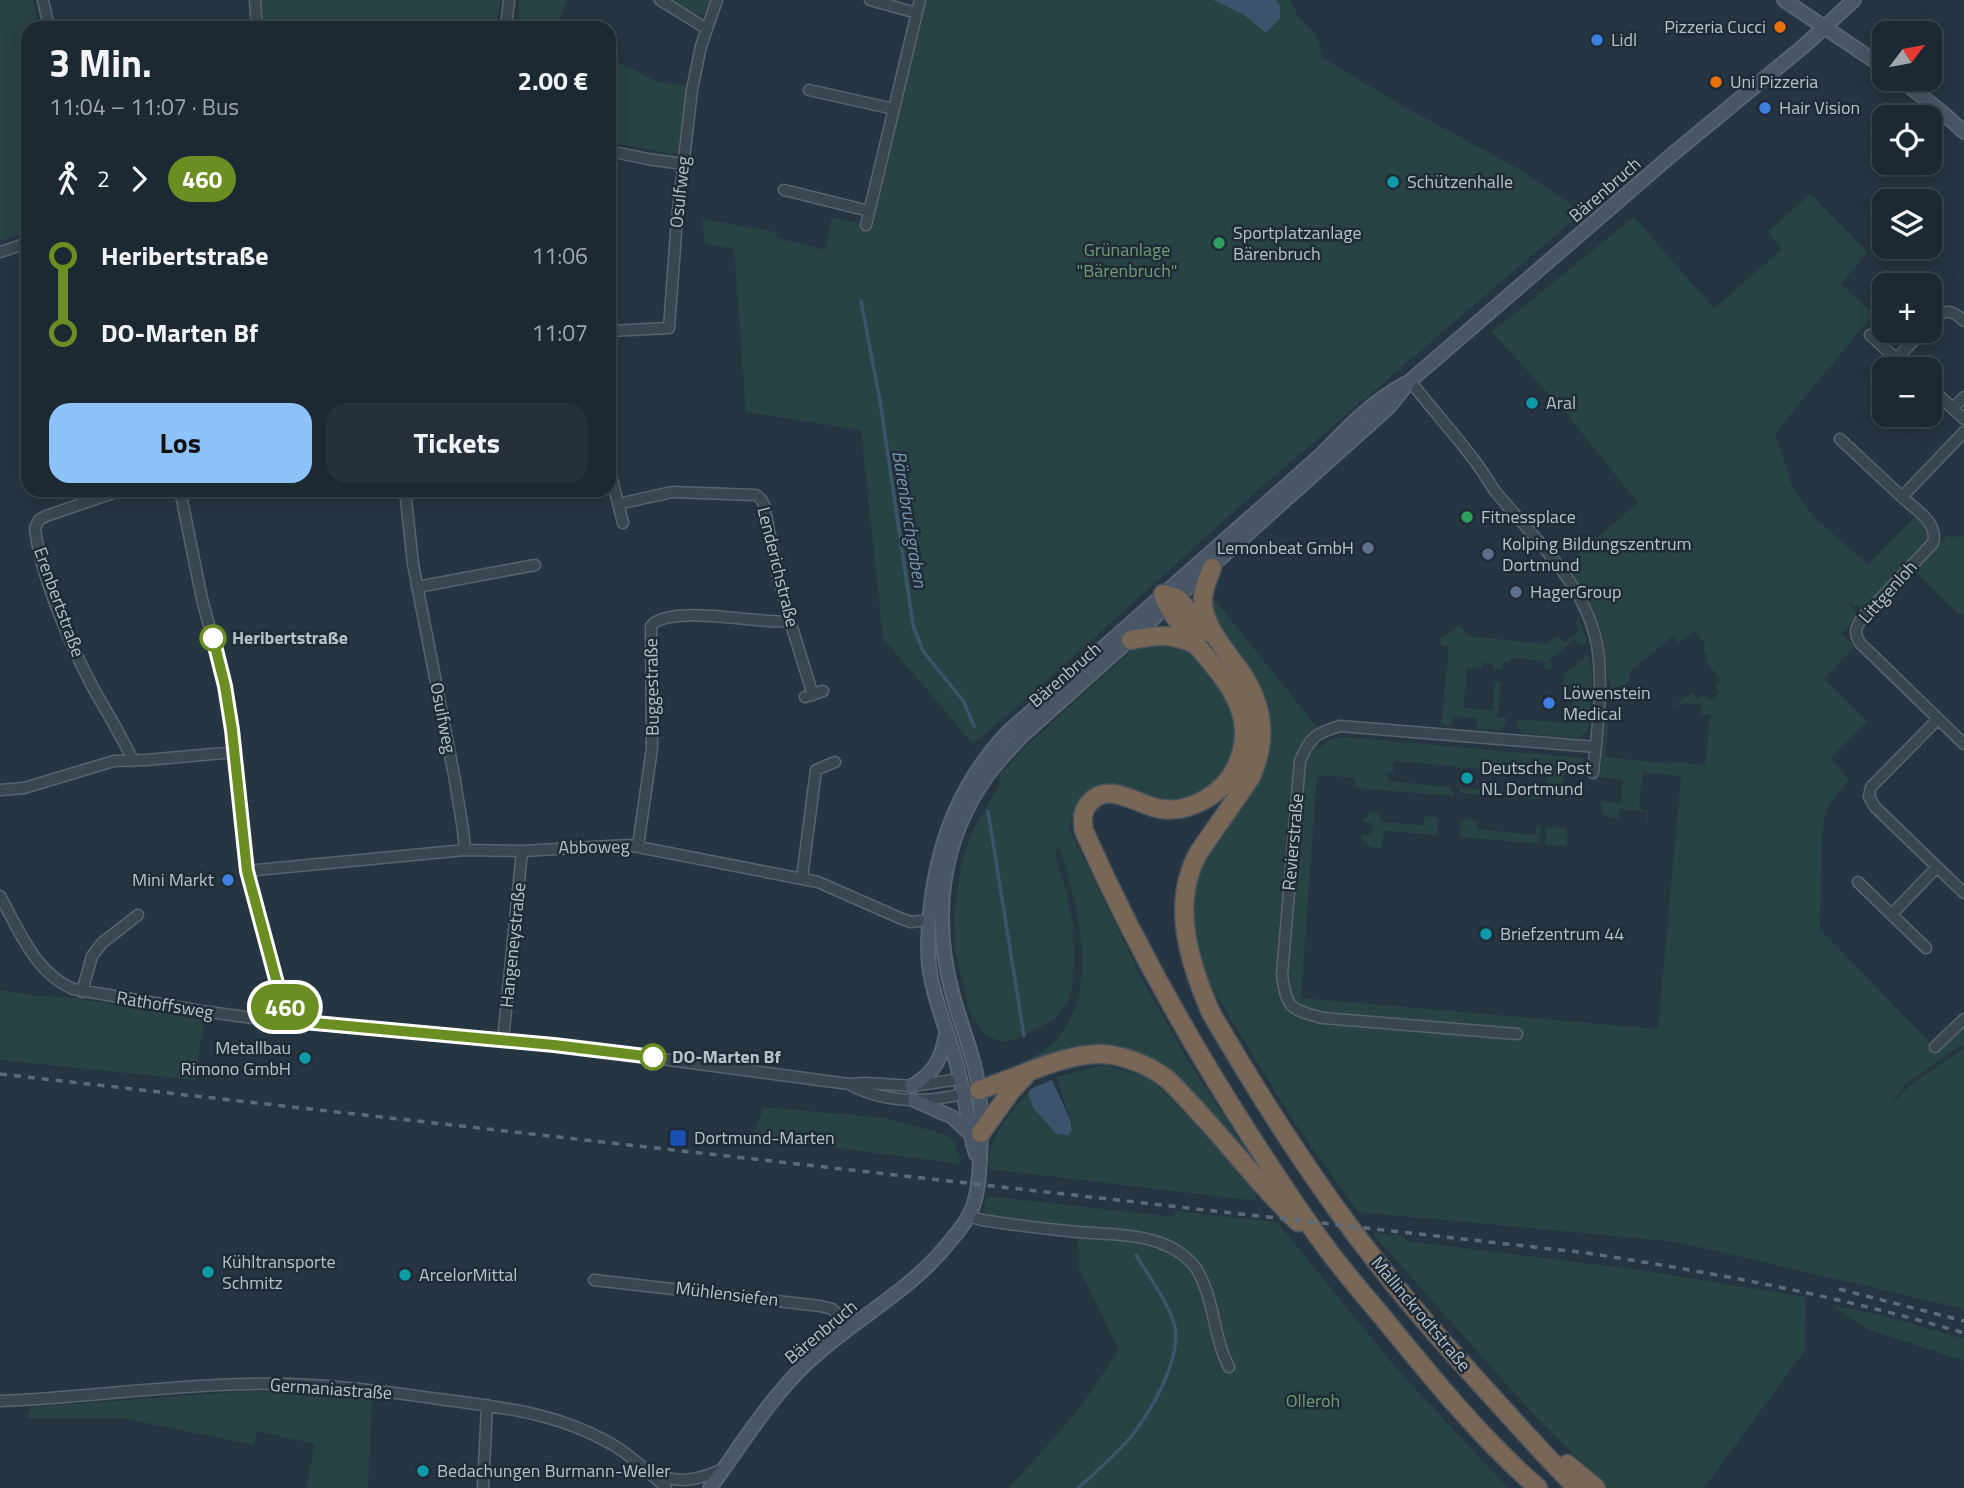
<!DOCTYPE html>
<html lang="de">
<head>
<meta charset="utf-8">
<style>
  body { margin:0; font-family:"Titillium Web",sans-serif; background:#25303a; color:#f1f3f6; height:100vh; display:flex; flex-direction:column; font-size:26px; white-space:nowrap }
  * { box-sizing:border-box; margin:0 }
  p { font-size:23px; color:#a0a6ac }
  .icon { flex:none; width:38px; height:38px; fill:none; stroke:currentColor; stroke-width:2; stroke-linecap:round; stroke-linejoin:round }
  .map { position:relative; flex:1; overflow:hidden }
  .sheet { position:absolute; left:21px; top:21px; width:595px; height:476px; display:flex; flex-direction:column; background:#1c2832; border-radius:21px; box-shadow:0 4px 18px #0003,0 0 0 2px #3a444d }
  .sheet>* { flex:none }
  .badge { padding:0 14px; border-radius:23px; font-size:24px; line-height:46px }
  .needle { width:46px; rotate:58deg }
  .controls { position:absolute; left:1872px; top:21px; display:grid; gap:14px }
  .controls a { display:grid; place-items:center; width:70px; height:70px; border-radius:14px; background:#1c2832; box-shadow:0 4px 18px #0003,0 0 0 2px #3a444d; font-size:35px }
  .map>.badge { position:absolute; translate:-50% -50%; box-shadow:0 0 0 4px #fff }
  .legs { display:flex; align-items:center; gap:10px; height:77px; padding:0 28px; font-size:23px }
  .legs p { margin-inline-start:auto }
  .head { display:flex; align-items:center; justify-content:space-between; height:119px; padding:0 28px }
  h1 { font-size:38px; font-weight:700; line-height:52px }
  .primary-button { display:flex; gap:14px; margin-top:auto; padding:14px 28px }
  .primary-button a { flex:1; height:80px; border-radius:21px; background:#8ec3fa; color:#111; font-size:28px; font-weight:700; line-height:80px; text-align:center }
  .primary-button a+a { background:#25303a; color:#f1f3f6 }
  ul { padding:0 28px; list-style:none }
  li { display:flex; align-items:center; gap:24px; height:77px; font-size:26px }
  li i { display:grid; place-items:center; width:10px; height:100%; margin:0 9px; background:currentColor }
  li i::after { content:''; width:18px; height:18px; margin:-9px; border:5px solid; border-radius:50%; background:#1c2832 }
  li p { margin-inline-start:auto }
  li:first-child i { background:linear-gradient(#0000 50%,currentColor 0) }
  li:last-child i { background:linear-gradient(currentColor 50%,#0000 0) }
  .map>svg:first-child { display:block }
  .green { fill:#284343 }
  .water { fill:#3b546b }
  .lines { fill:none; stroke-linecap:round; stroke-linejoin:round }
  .stream { stroke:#3b546b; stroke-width:3.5 }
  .street-casing { stroke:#58646f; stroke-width:13 }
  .secondary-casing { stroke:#58646f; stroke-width:16 }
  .highway-casing { stroke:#45515c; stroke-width:21 }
  .street { stroke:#3a4652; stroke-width:10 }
  .secondary { stroke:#485665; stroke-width:12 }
  .highway { stroke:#786757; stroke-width:18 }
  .rail { stroke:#5c6b79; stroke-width:3.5; stroke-dasharray:7 7; stroke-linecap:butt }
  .line-1-casing { stroke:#fff; stroke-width:16 }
  .line-1 { stroke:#6b8e23; stroke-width:10 }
  .food-dot { fill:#e8710a; stroke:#1f2b37; stroke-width:2.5 }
  .shop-dot { fill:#3f7fe0; stroke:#1f2b37; stroke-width:2.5 }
  .culture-dot { fill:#0f9aa8; stroke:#1f2b37; stroke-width:2.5 }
  .leisure-dot { fill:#2e9e5b; stroke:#1f2b37; stroke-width:2.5 }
  .service-dot { fill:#5c6f8a; stroke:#1f2b37; stroke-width:2.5 }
  .stop-1-dot { fill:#fff; stroke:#6b8e23; stroke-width:3.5 }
  .transit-dot { fill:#1a4fb4; stroke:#1f2b37; stroke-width:2.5 }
  .labels { text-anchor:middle; stroke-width:5; stroke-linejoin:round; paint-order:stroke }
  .poi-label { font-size:18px; fill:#b7c1cc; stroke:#1f2b37; text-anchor:start }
  .street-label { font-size:18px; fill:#b7c1cc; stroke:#1f2b37 }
  .park-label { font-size:18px; fill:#6e9d74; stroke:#1f2b37 }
  .stop-label { font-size:18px; font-weight:bold; fill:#b7c1cc; stroke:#1f2b37; text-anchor:start }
  .water-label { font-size:19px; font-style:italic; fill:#7795af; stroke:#1f2b37 }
</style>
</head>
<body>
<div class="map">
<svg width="1964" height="1488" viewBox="0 0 1964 1488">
  <rect width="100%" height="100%" fill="#263542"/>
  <path class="green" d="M0,0H33L39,28H28V232L0,241Z
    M260,0H500L497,28H263Z
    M519,0H567L556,28H518Z
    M674,0H711C707,27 686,9 674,0Z
    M920,0H1290L1298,16L1316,34L1323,58L1401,105L1517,168L1583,212L1251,496L1040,687L973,744L883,638L861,430L746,412L734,249L705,243L702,219L776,232L777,238L825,250L832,217L866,225Z
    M609,57L656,81L689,87L679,152L672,154L609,142Z
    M1810,194L1868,252L1841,284L1874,314L1775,433L1793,489L1814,517L1868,565L1915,517C1925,526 1932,533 1924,546L1863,610L1848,601L1858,615L1841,634L1855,646L1824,679L1867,721L1830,758L1849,780L1829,804L1823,822L1820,929L1932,1045L1964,1015V1045L1957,1047L1904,1086L1889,1107L1908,1087L1958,1052L1964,1050V1309L1677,1242L1358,1212L1286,1110L1214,991L1202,964L1194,935L1191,914L1192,892L1198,871L1269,742L1212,620L1213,598L1320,731L1319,749C1326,740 1333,738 1344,737L1583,758V774L1564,773L1563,785L1546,783V774L1453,767V766L1394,761L1393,773H1387L1388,781L1451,787V792H1453V796L1355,788V778L1317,775L1301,998L1658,1029L1681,776L1643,772L1639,809L1649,811L1648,821H1647V812L1619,809L1618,819L1606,816L1601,811L1603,809L1601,801L1621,803L1623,780L1600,777L1605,723H1608L1605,757L1673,764L1674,762L1705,765L1710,715L1701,714L1702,705L1685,703L1672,707L1692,693L1698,699L1704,694L1711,701L1720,693L1715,686L1721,680L1705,660L1708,657L1702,649L1706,645L1694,631L1679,643L1673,636L1630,672V681L1626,683V694L1613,693C1605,675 1607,657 1603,638C1598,611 1581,587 1567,563L1638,503L1565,412L1492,332L1634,217L1714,309L1782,249L1768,232Z
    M1948,535L1951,537L1964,536V614L1961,616L1914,570Z
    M1577,621H1580L1587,643L1581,645L1575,639L1548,661L1553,668L1545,670V661L1511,658L1510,662H1502V670L1493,669V664L1482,663V668L1467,667L1464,708L1493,710L1495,682H1501L1498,717L1506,718V724L1500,730L1477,729V718L1453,716L1452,726L1441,725L1449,646L1441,645V639L1459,625L1469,636L1545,644L1558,636L1565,643L1580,630L1575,623Z
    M1160,640L1189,649L1231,699L1238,733L1230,765L1210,788L1186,800L1167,801L1150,799L1103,786L1093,788L1085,793L1077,803L1069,828L1142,979L1187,1059L1250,1156L1248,1158L1129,1053L993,1076C1014,1066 1037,1058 1054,1042C1104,990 1076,904 1059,845L1055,855L1068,898L1073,925L1074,958L1073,986L1068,1002L1055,1019L1041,1027L1014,1040L1000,1042L982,1032L969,1011L955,949L954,911L962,859L975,826L999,786L1000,774L1021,751L1131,651L1148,643Z
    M1589,654L1592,678L1589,730L1578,738L1522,733L1516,723L1517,719L1570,723L1573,686L1563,685L1564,674Z
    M1460,785L1463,788L1539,794V799L1460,793Z
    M1374,812H1380V822L1423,825L1425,816L1436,817L1439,820L1437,835L1384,831L1382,849C1372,848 1363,846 1361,835H1371L1372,823L1363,822L1368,813Z
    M1463,819L1477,820V829L1535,835L1537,825L1541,826L1540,844L1459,837L1460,822Z
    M1548,827L1565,828L1567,831L1566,846L1545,845L1546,829Z
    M0,990L38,996L68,997L204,1020L195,1080L0,1060Z
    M1106,1065L1152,1080L1201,1130L1255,1190L1257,1201L989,1169C986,1139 1010,1113 1028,1092V1095L1037,1112L1056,1134L1069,1135C1076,1123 1068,1113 1064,1101C1061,1093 1059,1085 1057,1077L1074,1072Z
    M764,1107L885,1118L947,1135L955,1143L961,1164L752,1137Z
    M986,1196L1174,1217L1176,1211L1277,1222L1396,1368L1508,1488H1009L1077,1412L1119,1350L1079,1268L1078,1232L982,1220Z
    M1372,1233L1403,1236L1407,1241L1640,1270L1806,1297L1805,1350L1704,1488H1608L1535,1416Z
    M1831,1305L1881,1315L1964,1339V1361L1867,1329Z
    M249,1391L331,1392L367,1397L372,1400L368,1488H306L315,1444L257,1431L254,1445L121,1418H27L31,1407Z"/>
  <path class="water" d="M1213,0H1276L1280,6V18L1268,31L1265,32L1244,15Z
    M1052,1080L1070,1119L1072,1130L1069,1135L1056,1134L1037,1112L1035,1111L1028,1095L1030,1089Z"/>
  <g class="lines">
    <path class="stream" d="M861,301L880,401L913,625L923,651L964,702L974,726
      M988,811L1024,1036
      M1078,1488C1096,1472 1114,1457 1129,1439C1150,1414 1181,1360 1175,1327C1170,1305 1148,1275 1136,1255"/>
    <g class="street-casing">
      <path id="street" d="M43,0L49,28
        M255,0L257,28
        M660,0L707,29
        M870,0L917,13
        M506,28L509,0
        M809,90L894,109
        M609,151L648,159L683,164
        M784,190L869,211
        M866,225L920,0
        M0,252L28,243
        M1930,323C1943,309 1950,308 1964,321
        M609,331L669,328L677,219L692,90L701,46L717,0
        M1870,335L1893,356L1898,357L1911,369
        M1898,357L1923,331
        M1410,381C1431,408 1454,433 1474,460C1482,470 1488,481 1495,491C1534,539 1589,586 1598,651C1603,691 1597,733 1593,773
        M1930,387L1964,419
        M1953,408L1964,397
        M1964,432L1902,497C1915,509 1939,523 1933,543L1864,616C1856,626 1853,632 1860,643L1964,744
        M1840,439L1902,497
        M611,475L623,523
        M122,490L46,516L39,520L35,528C40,574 68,639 89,680C103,707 120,732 133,761
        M180,490L202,599L225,686L232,730L247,871L281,998L290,1018L304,1022L579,1048L849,1084L866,1083L912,1086L960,1079
        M405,490L413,564L454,775L463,830L465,850
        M618,504L672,492L756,495L761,499L764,505L778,576L790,621L813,695
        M417,587L535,565
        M805,697L823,691
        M1938,719L1871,787L1869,797L1875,807L1964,893
        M0,790L24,788L114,761L146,760L235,752
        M638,846L652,748L651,626C669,603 761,625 790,621
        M247,871L465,850L522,851L628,845L818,882L902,919L911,922L929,920
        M802,878L816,770L835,762
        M1858,882L1926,948
        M0,896C19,930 35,973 73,989L201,1011L276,1021L290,1018
        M1892,914L1937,867
        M82,992L92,956L102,943L138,915
        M1517,1034L1323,1018C1290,1009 1287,1009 1282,975L1300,761C1310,737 1316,733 1340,726L1596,747
        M503,1040L522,851
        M1935,1047L1964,1019
        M849,1084C884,1103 925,1103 963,1094
        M968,1216L982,1220C1014,1225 1046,1229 1078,1232C1104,1234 1134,1234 1158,1242C1173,1247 1189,1257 1197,1270C1215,1300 1213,1337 1229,1367
        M594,1280L820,1306L832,1309L851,1327
        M0,1401C83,1398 166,1385 249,1384C313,1382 376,1390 439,1399C503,1407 566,1414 621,1450C637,1461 652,1475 666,1488
        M656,1474C681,1485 701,1479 725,1468
        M483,1488L487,1405"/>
    </g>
    <g class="secondary-casing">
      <path id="secondary" d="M1784,0L1885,68
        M1900,79L1944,114L1964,132
        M912,1086C935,1072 941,1060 946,1034
        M914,1100L952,1117L972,1135
        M976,1154C972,1144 971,1133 969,1123C966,1104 961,1084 957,1065C949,1036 937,1008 931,978C926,954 928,928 931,904C939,837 962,781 1008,732L1321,455C1347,428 1373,400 1407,383
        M710,1488C741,1446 768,1400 807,1363C853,1319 912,1291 951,1240C959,1231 967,1221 972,1209C980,1190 980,1158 981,1136C981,1117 981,1097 977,1078C972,1049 959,1021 952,992C932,916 941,841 987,776C997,762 1010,749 1022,736L1389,407L1410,381L1674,153L1805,45L1854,0"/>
    </g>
    <g class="highway-casing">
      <path id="highway" d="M1212,568C1207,581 1200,596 1204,610C1208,629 1222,646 1233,661C1262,698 1270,734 1251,777L1199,852C1170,903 1189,962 1211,1013C1262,1100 1316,1186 1379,1265C1416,1313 1457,1358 1497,1402C1523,1431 1549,1460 1577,1488
        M1163,594C1185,653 1271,693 1236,767C1224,793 1191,813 1162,809C1140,807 1111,781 1091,801C1082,810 1082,819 1084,831C1131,937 1188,1039 1251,1137C1275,1174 1299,1211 1325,1246C1344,1272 1365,1296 1385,1320C1433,1379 1481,1438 1538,1488
        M1163,594L1177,598L1207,632
        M1131,640C1156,635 1171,633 1195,644
        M979,1090C1017,1078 1057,1056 1097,1054C1120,1053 1149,1065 1167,1079C1180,1091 1192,1105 1204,1118C1236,1153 1264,1190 1298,1222
        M981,1133L1011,1091L1025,1076
        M1567,1464L1596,1488"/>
    </g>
    <use href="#street" class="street"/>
    <use href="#secondary" class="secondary"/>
    <use href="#highway" class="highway"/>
    <path class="rail" d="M0,1074L1587,1253C1716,1273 1839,1296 1964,1333
      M1839,1289L1964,1321"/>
  </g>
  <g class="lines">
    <g class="line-1-casing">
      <path id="line-1" d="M213,638L225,686L232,730L247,871L281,998L290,1018L304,1022L554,1045L653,1057"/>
    </g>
    <use href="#line-1" class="line-1"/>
  </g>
  <g class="food-dot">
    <circle cx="1780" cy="27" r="7"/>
    <circle cx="1716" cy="82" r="7"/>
  </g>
  <g class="shop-dot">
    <circle cx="1597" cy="40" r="7"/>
    <circle cx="1765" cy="108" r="7"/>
    <circle cx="1549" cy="703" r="7"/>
    <circle cx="228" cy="880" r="7"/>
  </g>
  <g class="culture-dot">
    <circle cx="1393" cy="182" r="7"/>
    <circle cx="1532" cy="403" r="7"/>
    <circle cx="1467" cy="778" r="7"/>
    <circle cx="1486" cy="934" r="7"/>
    <circle cx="305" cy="1058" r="7"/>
    <circle cx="208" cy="1272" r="7"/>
    <circle cx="405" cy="1275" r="7"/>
    <circle cx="423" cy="1471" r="7"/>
  </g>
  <g class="leisure-dot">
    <circle cx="1219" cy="243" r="7"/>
    <circle cx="1467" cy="517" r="7"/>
  </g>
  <g class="service-dot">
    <circle cx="1368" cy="548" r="7"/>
    <circle cx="1488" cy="554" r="7"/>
    <circle cx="1516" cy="592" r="7"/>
  </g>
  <g class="stop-1-dot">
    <circle cx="213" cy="638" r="12"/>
    <circle cx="653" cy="1057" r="12"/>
  </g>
  <rect class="transit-dot" x="669" y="1129" width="18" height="18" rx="3.5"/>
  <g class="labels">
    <g class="poi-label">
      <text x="1766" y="33" text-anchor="end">Pizzeria Cucci</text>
      <text x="1611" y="46">Lidl</text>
      <text x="1730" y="88">Uni Pizzeria</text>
      <text x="1779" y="114">Hair Vision</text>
      <text x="1407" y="188">Schützenhalle</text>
      <text x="1233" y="239">Sportplatzanlage<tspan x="1233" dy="21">Bärenbruch</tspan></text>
      <text x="1546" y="409">Aral</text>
      <text x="1481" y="523">Fitnessplace</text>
      <text x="1502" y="550">Kolping Bildungszentrum<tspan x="1502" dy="21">Dortmund</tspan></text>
      <text x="1354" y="554" text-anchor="end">Lemonbeat GmbH</text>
      <text x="1530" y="598">HagerGroup</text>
      <text x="1563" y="699">Löwenstein<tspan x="1563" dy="21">Medical</tspan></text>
      <text x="1481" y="774">Deutsche Post<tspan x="1481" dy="21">NL Dortmund</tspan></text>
      <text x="214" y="886" text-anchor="end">Mini Markt</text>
      <text x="1500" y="940">Briefzentrum 44</text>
      <text x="291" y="1054" text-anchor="end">Metallbau<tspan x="291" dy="21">Rimono GmbH</tspan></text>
      <text x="694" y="1144">Dortmund-Marten</text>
      <text x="222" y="1268">Kühltransporte<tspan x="222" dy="21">Schmitz</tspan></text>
      <text x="419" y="1281">ArcelorMittal</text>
      <text x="437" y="1477">Bedachungen Burmann-Weller</text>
    </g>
    <g class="street-label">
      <text transform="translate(1605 190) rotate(-41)" y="6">Bärenbruch</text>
      <text transform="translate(680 192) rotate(-84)" y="6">Osulfweg</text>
      <text transform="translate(778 567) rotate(76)" y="6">Lenderichstraße</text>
      <text transform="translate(1888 592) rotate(-48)" y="6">Littgenloh</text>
      <text transform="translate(59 602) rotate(70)" y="6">Erenbertstraße</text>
      <text transform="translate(1065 675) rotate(-41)" y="6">Bärenbruch</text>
      <text transform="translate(652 687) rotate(-91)" y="6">Buggestraße</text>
      <text transform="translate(443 718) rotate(79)" y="6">Osulfweg</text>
      <text transform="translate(1293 842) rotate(-85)" y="6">Revierstraße</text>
      <text transform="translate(594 847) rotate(-1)" y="6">Abboweg</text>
      <text transform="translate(513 945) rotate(-84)" y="6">Hangeneystraße</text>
      <text transform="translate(165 1005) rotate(9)" y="6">Rathoffsweg</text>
      <text transform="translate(727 1294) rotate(7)" y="6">Mühlensiefen</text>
      <text transform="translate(1421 1314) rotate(50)" y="6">Mallinckrodtstraße</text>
      <text transform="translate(821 1332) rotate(-40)" y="6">Bärenbruch</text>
      <text transform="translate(331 1389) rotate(4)" y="6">Germaniastraße</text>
    </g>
    <g class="park-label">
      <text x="1127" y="256">Grünanlage<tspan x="1127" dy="21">"Bärenbruch"</tspan></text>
      <text x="1313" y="1407">Olleroh</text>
    </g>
    <g class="stop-label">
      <text x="232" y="644">Heribertstraße</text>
      <text x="672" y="1063">DO-Marten Bf</text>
    </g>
    <g class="water-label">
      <text transform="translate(910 519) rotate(81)" y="7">Bärenbruchgraben</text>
    </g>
  </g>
</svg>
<div class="controls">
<a><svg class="needle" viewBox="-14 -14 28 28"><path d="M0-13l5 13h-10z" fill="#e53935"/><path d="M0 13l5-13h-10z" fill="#a0a6ac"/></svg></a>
<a><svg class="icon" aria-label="locate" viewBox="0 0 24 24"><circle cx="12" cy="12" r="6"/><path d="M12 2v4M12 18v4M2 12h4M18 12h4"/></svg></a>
<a><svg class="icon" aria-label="layers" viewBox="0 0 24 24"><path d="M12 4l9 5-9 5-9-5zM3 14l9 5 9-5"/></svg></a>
<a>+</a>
<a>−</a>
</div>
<b class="badge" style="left:285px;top:1007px;background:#6b8e23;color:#fff">460</b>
<section class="sheet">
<div class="head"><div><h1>3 Min.</h1><p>11:04 – 11:07 · Bus</p></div><b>2.00 €</b></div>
<div class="legs"><svg class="icon" aria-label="walk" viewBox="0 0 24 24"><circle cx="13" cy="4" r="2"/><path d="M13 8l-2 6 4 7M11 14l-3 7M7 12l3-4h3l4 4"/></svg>2<svg class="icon" aria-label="forward" viewBox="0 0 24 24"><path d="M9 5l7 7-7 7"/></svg><b class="badge" style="background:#6b8e23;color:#fff">460</b></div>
<ul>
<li><i style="color:#6b8e23"></i><b>Heribertstraße</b><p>11:06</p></li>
<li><i style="color:#6b8e23"></i><b>DO-Marten Bf</b><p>11:07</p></li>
</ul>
<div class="primary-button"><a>Los</a><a>Tickets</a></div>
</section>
</div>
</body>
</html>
